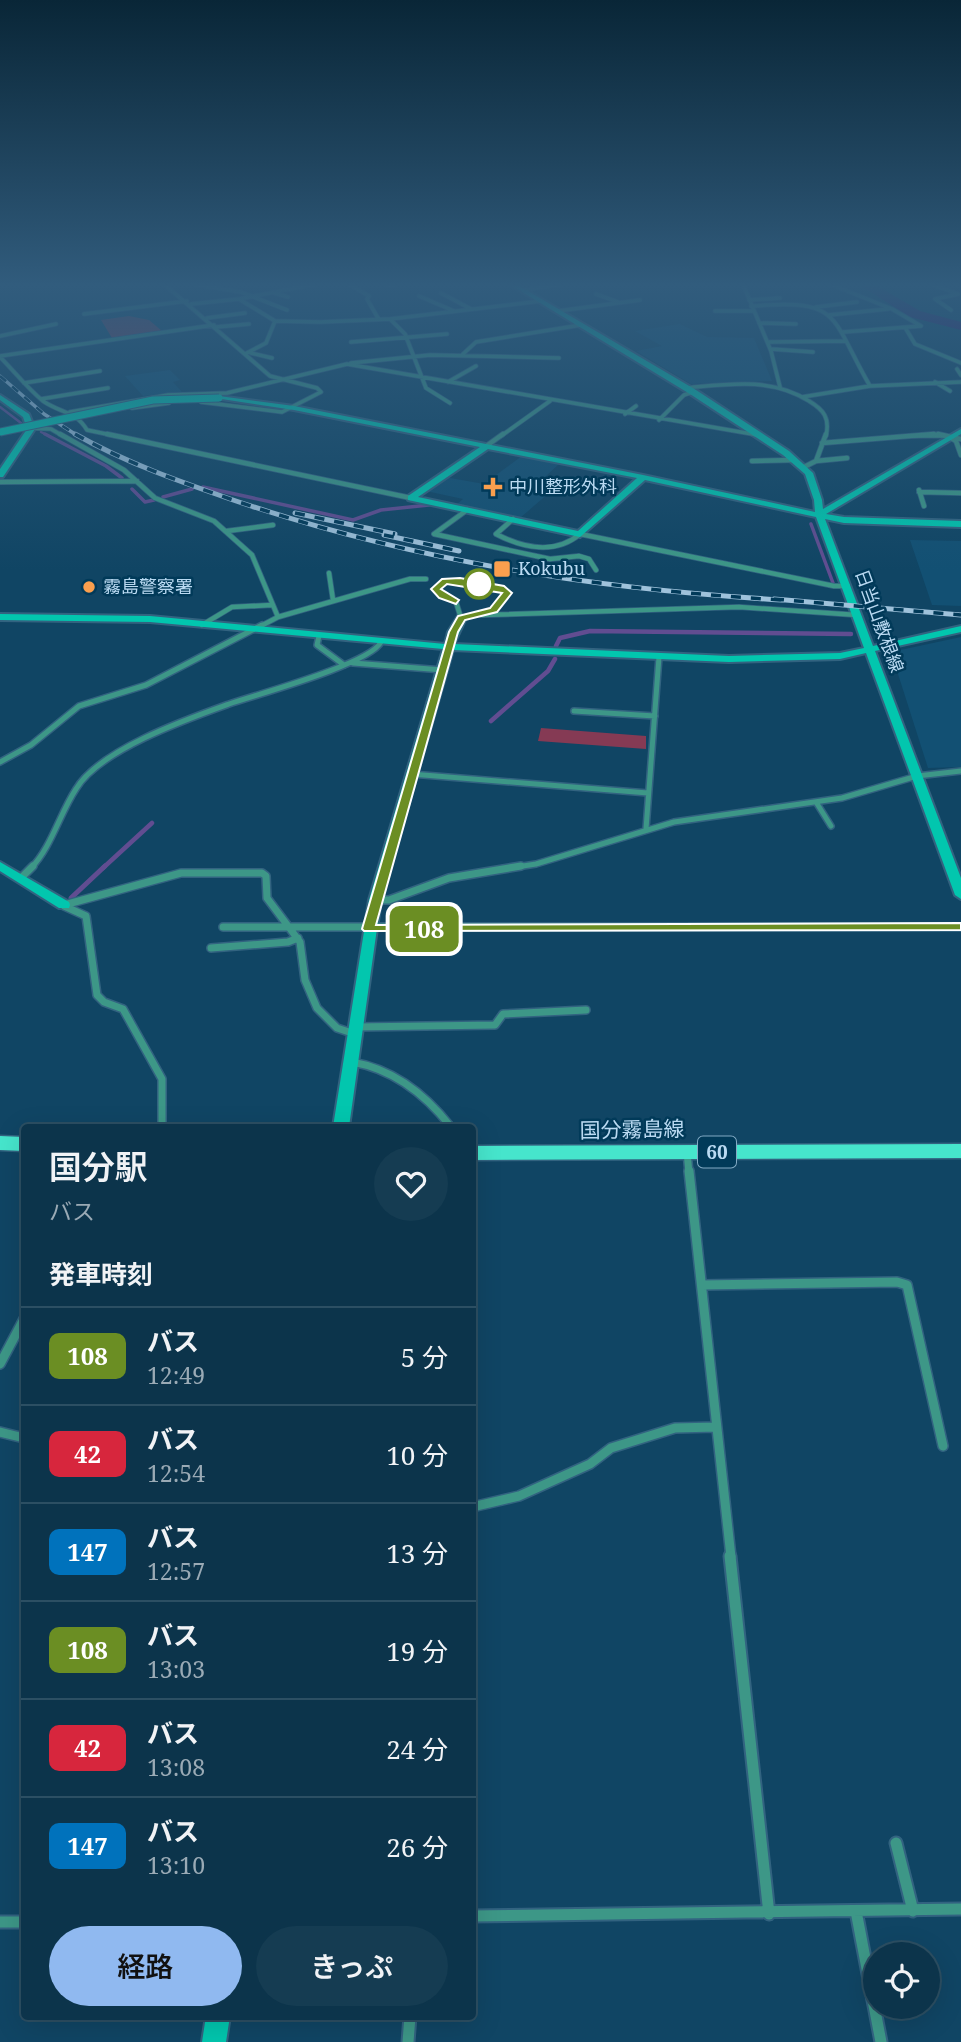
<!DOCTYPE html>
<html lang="ja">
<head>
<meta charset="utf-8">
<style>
  body { margin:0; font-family:"Noto Serif","Noto Sans JP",serif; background:#153c52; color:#f1f3f6; height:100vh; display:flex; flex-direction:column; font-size:26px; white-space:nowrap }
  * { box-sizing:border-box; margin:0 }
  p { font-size:23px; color:#9aaab5 }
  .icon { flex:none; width:38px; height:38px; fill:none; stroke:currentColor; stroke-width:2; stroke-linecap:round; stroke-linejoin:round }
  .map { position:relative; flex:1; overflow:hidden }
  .panel { position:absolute; left:21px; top:1124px; width:455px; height:896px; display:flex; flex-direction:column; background:#0c344b; border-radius:7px; box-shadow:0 7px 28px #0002,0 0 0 2px #2c4f63 }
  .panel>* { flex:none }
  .badge { padding:0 14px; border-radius:10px; font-size:24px; line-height:46px }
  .tools { position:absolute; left:863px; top:1942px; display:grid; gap:14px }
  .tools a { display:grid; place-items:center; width:77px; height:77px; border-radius:50%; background:#0c344b; box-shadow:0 7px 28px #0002,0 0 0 2px #2c4f63; font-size:35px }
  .map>.badge { position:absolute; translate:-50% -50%; box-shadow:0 0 0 4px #fff }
  h2 { padding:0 28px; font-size:26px; line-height:63px }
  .round { display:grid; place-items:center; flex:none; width:74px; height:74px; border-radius:37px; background:#153c52 }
  .head { display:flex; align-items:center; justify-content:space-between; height:119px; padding:0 28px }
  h1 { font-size:33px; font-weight:600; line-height:52px }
  .button { display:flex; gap:14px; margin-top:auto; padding:14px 28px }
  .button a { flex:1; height:80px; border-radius:42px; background:#90b9f0; color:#111; font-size:28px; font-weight:600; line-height:80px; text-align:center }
  .button a+a { background:#153c52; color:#f1f3f6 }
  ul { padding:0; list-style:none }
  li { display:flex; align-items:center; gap:21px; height:98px; padding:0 28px; border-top:2px solid #2c4f63 }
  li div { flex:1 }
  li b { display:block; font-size:26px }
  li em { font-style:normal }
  li .badge { min-width:77px; font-weight:700; text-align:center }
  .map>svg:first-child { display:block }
  .built { fill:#125073 }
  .green { fill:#853a54 }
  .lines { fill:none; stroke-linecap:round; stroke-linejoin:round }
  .stream-far3 { stroke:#614d91; stroke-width:2.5 }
  .stream-far2 { stroke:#614d91; stroke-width:3.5 }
  .stream-far1 { stroke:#614d91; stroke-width:4.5 }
  .stream { stroke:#614d91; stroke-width:5 }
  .river { fill:#3b1167; fill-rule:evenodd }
  .street-far5-casing { stroke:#326380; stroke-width:5 }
  .street-far4-casing { stroke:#326380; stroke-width:6 }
  .street-far3-casing { stroke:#326380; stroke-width:8 }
  .street-far2-casing { stroke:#326380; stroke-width:10 }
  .street-far1-casing { stroke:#326380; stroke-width:12 }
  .street-casing { stroke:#326380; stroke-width:15 }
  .secondary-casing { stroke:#326380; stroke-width:4 }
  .primary-casing { stroke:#326380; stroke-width:3 }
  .street-far5 { stroke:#3d9787; stroke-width:3.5 }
  .street-far4 { stroke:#3d9787; stroke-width:4.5 }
  .street-far3 { stroke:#3d9787; stroke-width:5 }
  .street-far2 { stroke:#3d9787; stroke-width:7 }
  .street-far1 { stroke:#3d9787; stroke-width:9 }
  .street { stroke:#3d9787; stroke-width:11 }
  .secondary { fill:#02c6ae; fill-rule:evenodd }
  .primary { fill:#46e5cc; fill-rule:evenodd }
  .rail-far1-casing { stroke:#9fc2db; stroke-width:3.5 }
  .rail-casing { stroke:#9fc2db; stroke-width:5 }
  .rail-far1 { stroke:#013a59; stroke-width:2.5; stroke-dasharray:8; stroke-linecap:butt }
  .rail { stroke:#013a59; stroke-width:3.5; stroke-dasharray:10; stroke-linecap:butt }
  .secondary-bridge-casing { stroke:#326380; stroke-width:9; stroke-linecap:butt }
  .secondary-bridge { stroke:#02c6ae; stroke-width:7 }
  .line { fill:#6b8e23; stroke:#fff; stroke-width:2 }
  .poi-dot { fill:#fa9f4e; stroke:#013a59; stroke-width:2.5 }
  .stop-dot { fill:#fff; stroke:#6b8e23; stroke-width:3.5 }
  .labels { text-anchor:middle; stroke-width:5; stroke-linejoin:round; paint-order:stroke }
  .far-poi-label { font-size:18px; fill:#badaf2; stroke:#013a59; text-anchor:start }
  .far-street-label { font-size:18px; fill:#badaf2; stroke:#013a59 }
  .shield { fill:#013a59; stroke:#82aac4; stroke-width:2 }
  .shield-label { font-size:19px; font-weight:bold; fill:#badaf2 }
  .street-label { font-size:21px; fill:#badaf2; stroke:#013a59 }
</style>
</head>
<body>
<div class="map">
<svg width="961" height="2042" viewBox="0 0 961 2042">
  <rect width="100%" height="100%" fill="#104564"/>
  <path class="built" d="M680,324L707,337L754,338L772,381L691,384L636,351L662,346L635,331Z
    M170,370L180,380L173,382L182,392L143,396L125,376Z
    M522,456L559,464L546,476L564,480L520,518L456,505L463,499L426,491L445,477L484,484Z
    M910,540L961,541V606L932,605Z
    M961,637V767L928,768L891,652Z"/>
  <path class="green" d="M129,316L149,320L162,331L112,338L101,320Z
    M541,728L646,736V749L538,741Z"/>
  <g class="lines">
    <path class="stream-far3" d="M0,407L21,423
      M41,432L49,436"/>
    <path class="stream-far2" d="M45,434L106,466L122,478
      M203,487L353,520L381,510L429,505
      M132,489L145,502L154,500
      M163,497L192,489
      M811,524L833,583"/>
    <path class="stream-far1" d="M556,646L560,638L590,631L851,634
      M491,721L548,671L555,659
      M103,868L152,823"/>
    <path class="stream" d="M71,898L105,866"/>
    <path class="river" d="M858,284H874L920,311L961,322V330L910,317Z"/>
    <g class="street-far5-casing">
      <path id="street-far5" d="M164,284L270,376L317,388L321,392L282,412L201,402
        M193,284L241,292L287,310
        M349,284L369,296L367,299L378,318
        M382,284L394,285
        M743,284L771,351L780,387
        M830,284L892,309L921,326L843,332
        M930,284L956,293
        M523,290L563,284
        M275,293L288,297
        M441,293L471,309
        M596,294L618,302
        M419,296L454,311
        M239,299L275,321L320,322L390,319L541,301
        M749,300L780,298
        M191,304L239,299L316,284
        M751,306C843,299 829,315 870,386
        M816,307L857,302
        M951,310L935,299L958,294
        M558,311L640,300
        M715,311H753
        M84,314L187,301
        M829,315L888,309
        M207,318L245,313
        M391,320L405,334L426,388L450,403
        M759,323L796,324
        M216,327L249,324
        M906,329L915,344L961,363
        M0,336L56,324
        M351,342L447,334
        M768,342L846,341
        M771,349L813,352
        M251,353L272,358
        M245,354L266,343L275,321
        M463,354L476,342L581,325
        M0,356L214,325
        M0,357C14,371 27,388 43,401C60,413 76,411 87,430L116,436
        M351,363L430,355L559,358
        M957,369L961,375
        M448,382L476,366
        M935,382L950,391
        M24,383L100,371
        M686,388C729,384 771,377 809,401C824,410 830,418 826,436
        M802,397L870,386L961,382
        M41,399L108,388
        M132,408L169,403
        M70,412L168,395L227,393L347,364L758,435
        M625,414L636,406
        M659,420L684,395L693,392
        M26,428L51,429L63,436
        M501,436L550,401
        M912,436H947"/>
    </g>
    <g class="street-far4-casing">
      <path id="street-far4" d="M60,434L124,470L155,498L214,521L252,555L278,617
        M107,434L411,498
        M754,434L758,435
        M938,434L961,439
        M951,438L956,441L961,455
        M822,443L934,434
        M485,447L503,434
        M752,461L795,460
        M816,461L847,458
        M804,467L816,461L826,434
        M0,482L137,481
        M919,490L924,506
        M919,492L961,493
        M467,510L434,534L550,559L579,556L589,559L596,570
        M513,519L496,534C523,548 555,555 580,534L834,586H848
        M227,531L273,525
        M329,573L333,600
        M445,581L501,588L507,593L494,610L461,618L456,602L442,596L436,589Z
        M482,615L739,607L857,615
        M202,625L232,607L272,605
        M259,627L278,617L410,579H426"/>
    </g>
    <g class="street-far3-casing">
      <path id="street-far3" d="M319,636L317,645L344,665
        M353,663L443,670
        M574,711L655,716
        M0,762L31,745L79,706L146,685L262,625
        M411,774L648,793
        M816,802L831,826
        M646,829L659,657
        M31,868C51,848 60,813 76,789C99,750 187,719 229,704C258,694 370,664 381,642
        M510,868L536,864L674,822L842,798L917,776L961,771"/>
    </g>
    <g class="street-far2-casing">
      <path id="street-far2" d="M21,878L33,866
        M375,900H389L449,878L521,866
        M64,905L181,873H262L266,876L267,898L300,942L305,980L317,1008L337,1028L355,1034
        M64,906L86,916L97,995L104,1002L123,1009L162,1079V1127
        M223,927H961
        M211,948L288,942L298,938
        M356,1027L495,1025L503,1014L586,1010
        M352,1062C393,1069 426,1095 451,1127
        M687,1152L689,1173"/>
    </g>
    <g class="street-far1-casing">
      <path id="street-far1" d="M689,1171L731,1557
        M702,1285L897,1282L907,1285L943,1446
        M0,1364L24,1319
        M0,1432L24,1438
        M472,1507L519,1496L590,1464L611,1448L675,1428L716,1427"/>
    </g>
    <g class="street-casing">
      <path id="street" d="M730,1556L769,1914
        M896,1843L913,1911
        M856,1911L881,2042
        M472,1916L961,1909
        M0,1922H24
        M408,2042L410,2016"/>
    </g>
    <g class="secondary-casing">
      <path id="secondary" d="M509,284H516L696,390L789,451L813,473L822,500L823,509L961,429V434L826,514L844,517L961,521V527L844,523L825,519L873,646L961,626V632L875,651L961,878V899L955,895L866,653L840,659L729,662L453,650L381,900L349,1127H333L369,900L443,649L150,622L0,620V614L150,616L445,644L448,632L458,616L461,615L466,618L454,644L729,656L840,653L864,648L816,517L645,480L580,537L408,500V496L480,447L294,410L215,398L219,396L294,406L643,475L815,512L814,500L805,474L783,455L690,394ZM488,449L637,478L578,531L418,497Z
        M0,395L29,414L35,429L3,477H0V469L27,429L23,417L0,400Z
        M0,862L69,902L70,905L69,908H59L0,871Z
        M206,2016H230L226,2042H202Z"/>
    </g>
    <g class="primary-casing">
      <path id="primary" d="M0,1136L24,1137V1151L0,1150Z
        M961,1144V1158L472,1160V1146Z"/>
    </g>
    <use href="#street-far5" class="street-far5"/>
    <use href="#street-far4" class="street-far4"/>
    <use href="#street-far3" class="street-far3"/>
    <use href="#street-far2" class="street-far2"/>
    <use href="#street-far1" class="street-far1"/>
    <use href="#street" class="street"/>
    <use href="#secondary" class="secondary"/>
    <use href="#primary" class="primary"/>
    <g class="rail-far1-casing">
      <path id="rail-far1" d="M0,376L44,414L78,436"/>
    </g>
    <g class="rail-casing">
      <path id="rail" d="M75,434C126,463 181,482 236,501C413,561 596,589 782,600
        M295,513L395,534
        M384,535L459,551
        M774,599L961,615"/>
    </g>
    <use href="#rail-far1" class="rail-far1"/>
    <use href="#rail" class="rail"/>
    <g class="secondary-bridge-casing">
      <path id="secondary-bridge" d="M0,432L153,400L219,398"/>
    </g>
    <use href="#secondary-bridge" class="secondary-bridge"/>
  </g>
  <linearGradient id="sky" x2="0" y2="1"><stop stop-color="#092637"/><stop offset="0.5" stop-color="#315c7d"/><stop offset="1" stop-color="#315c7d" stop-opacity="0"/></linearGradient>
  <rect width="961" height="570" fill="url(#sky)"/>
  <path class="line" d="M460,578L504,586L512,593L497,612L465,620L458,632L376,925L961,923V930L364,931L362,929L449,632L458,616L490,608L502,593L447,584L441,589L459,600L456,604L439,598L431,589L442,579Z"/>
  <g class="poi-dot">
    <path d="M489.5 476.5h7v7h7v7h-7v7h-7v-7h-7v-7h7z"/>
    <rect x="493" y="560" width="18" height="18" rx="3.5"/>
    <circle cx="89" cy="587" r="7"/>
  </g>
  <circle class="stop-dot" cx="479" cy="584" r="14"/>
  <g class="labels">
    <g class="far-poi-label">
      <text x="509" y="493">中川整形外科</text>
      <text x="518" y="575">Kokubu</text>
      <text x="103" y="593">霧島警察署</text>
    </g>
    <g class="far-street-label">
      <text transform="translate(879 621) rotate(70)" y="6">日当山敷根線</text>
    </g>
    <rect class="shield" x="698" y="1136.5" width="38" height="31" rx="5"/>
    <g class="shield-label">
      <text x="717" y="1159">60</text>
    </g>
    <g class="street-label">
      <text transform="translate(632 1130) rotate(-1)" y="7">国分霧島線</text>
    </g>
  </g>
</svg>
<div class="tools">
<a><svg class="icon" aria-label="locate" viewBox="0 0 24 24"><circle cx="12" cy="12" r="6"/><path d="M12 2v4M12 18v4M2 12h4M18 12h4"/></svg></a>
</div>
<b class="badge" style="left:424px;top:929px;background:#6b8e23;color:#fff">108</b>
<section class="panel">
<div class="head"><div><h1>国分駅</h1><p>バス</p></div><a class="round"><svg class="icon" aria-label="heart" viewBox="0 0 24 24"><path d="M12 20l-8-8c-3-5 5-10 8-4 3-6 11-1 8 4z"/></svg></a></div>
<h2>発車時刻</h2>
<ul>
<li><span class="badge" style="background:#6b8e23;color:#fff">108</span><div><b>バス</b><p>12:49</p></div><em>5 分</em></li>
<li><span class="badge" style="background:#d7263d;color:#fff">42</span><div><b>バス</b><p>12:54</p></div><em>10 分</em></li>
<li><span class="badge" style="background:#0072bc;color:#fff">147</span><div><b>バス</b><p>12:57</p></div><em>13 分</em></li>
<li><span class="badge" style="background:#6b8e23;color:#fff">108</span><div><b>バス</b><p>13:03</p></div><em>19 分</em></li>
<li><span class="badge" style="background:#d7263d;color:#fff">42</span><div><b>バス</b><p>13:08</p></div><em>24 分</em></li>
<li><span class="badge" style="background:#0072bc;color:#fff">147</span><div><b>バス</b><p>13:10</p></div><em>26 分</em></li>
</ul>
<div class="button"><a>経路</a><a>きっぷ</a></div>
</section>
</div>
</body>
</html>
